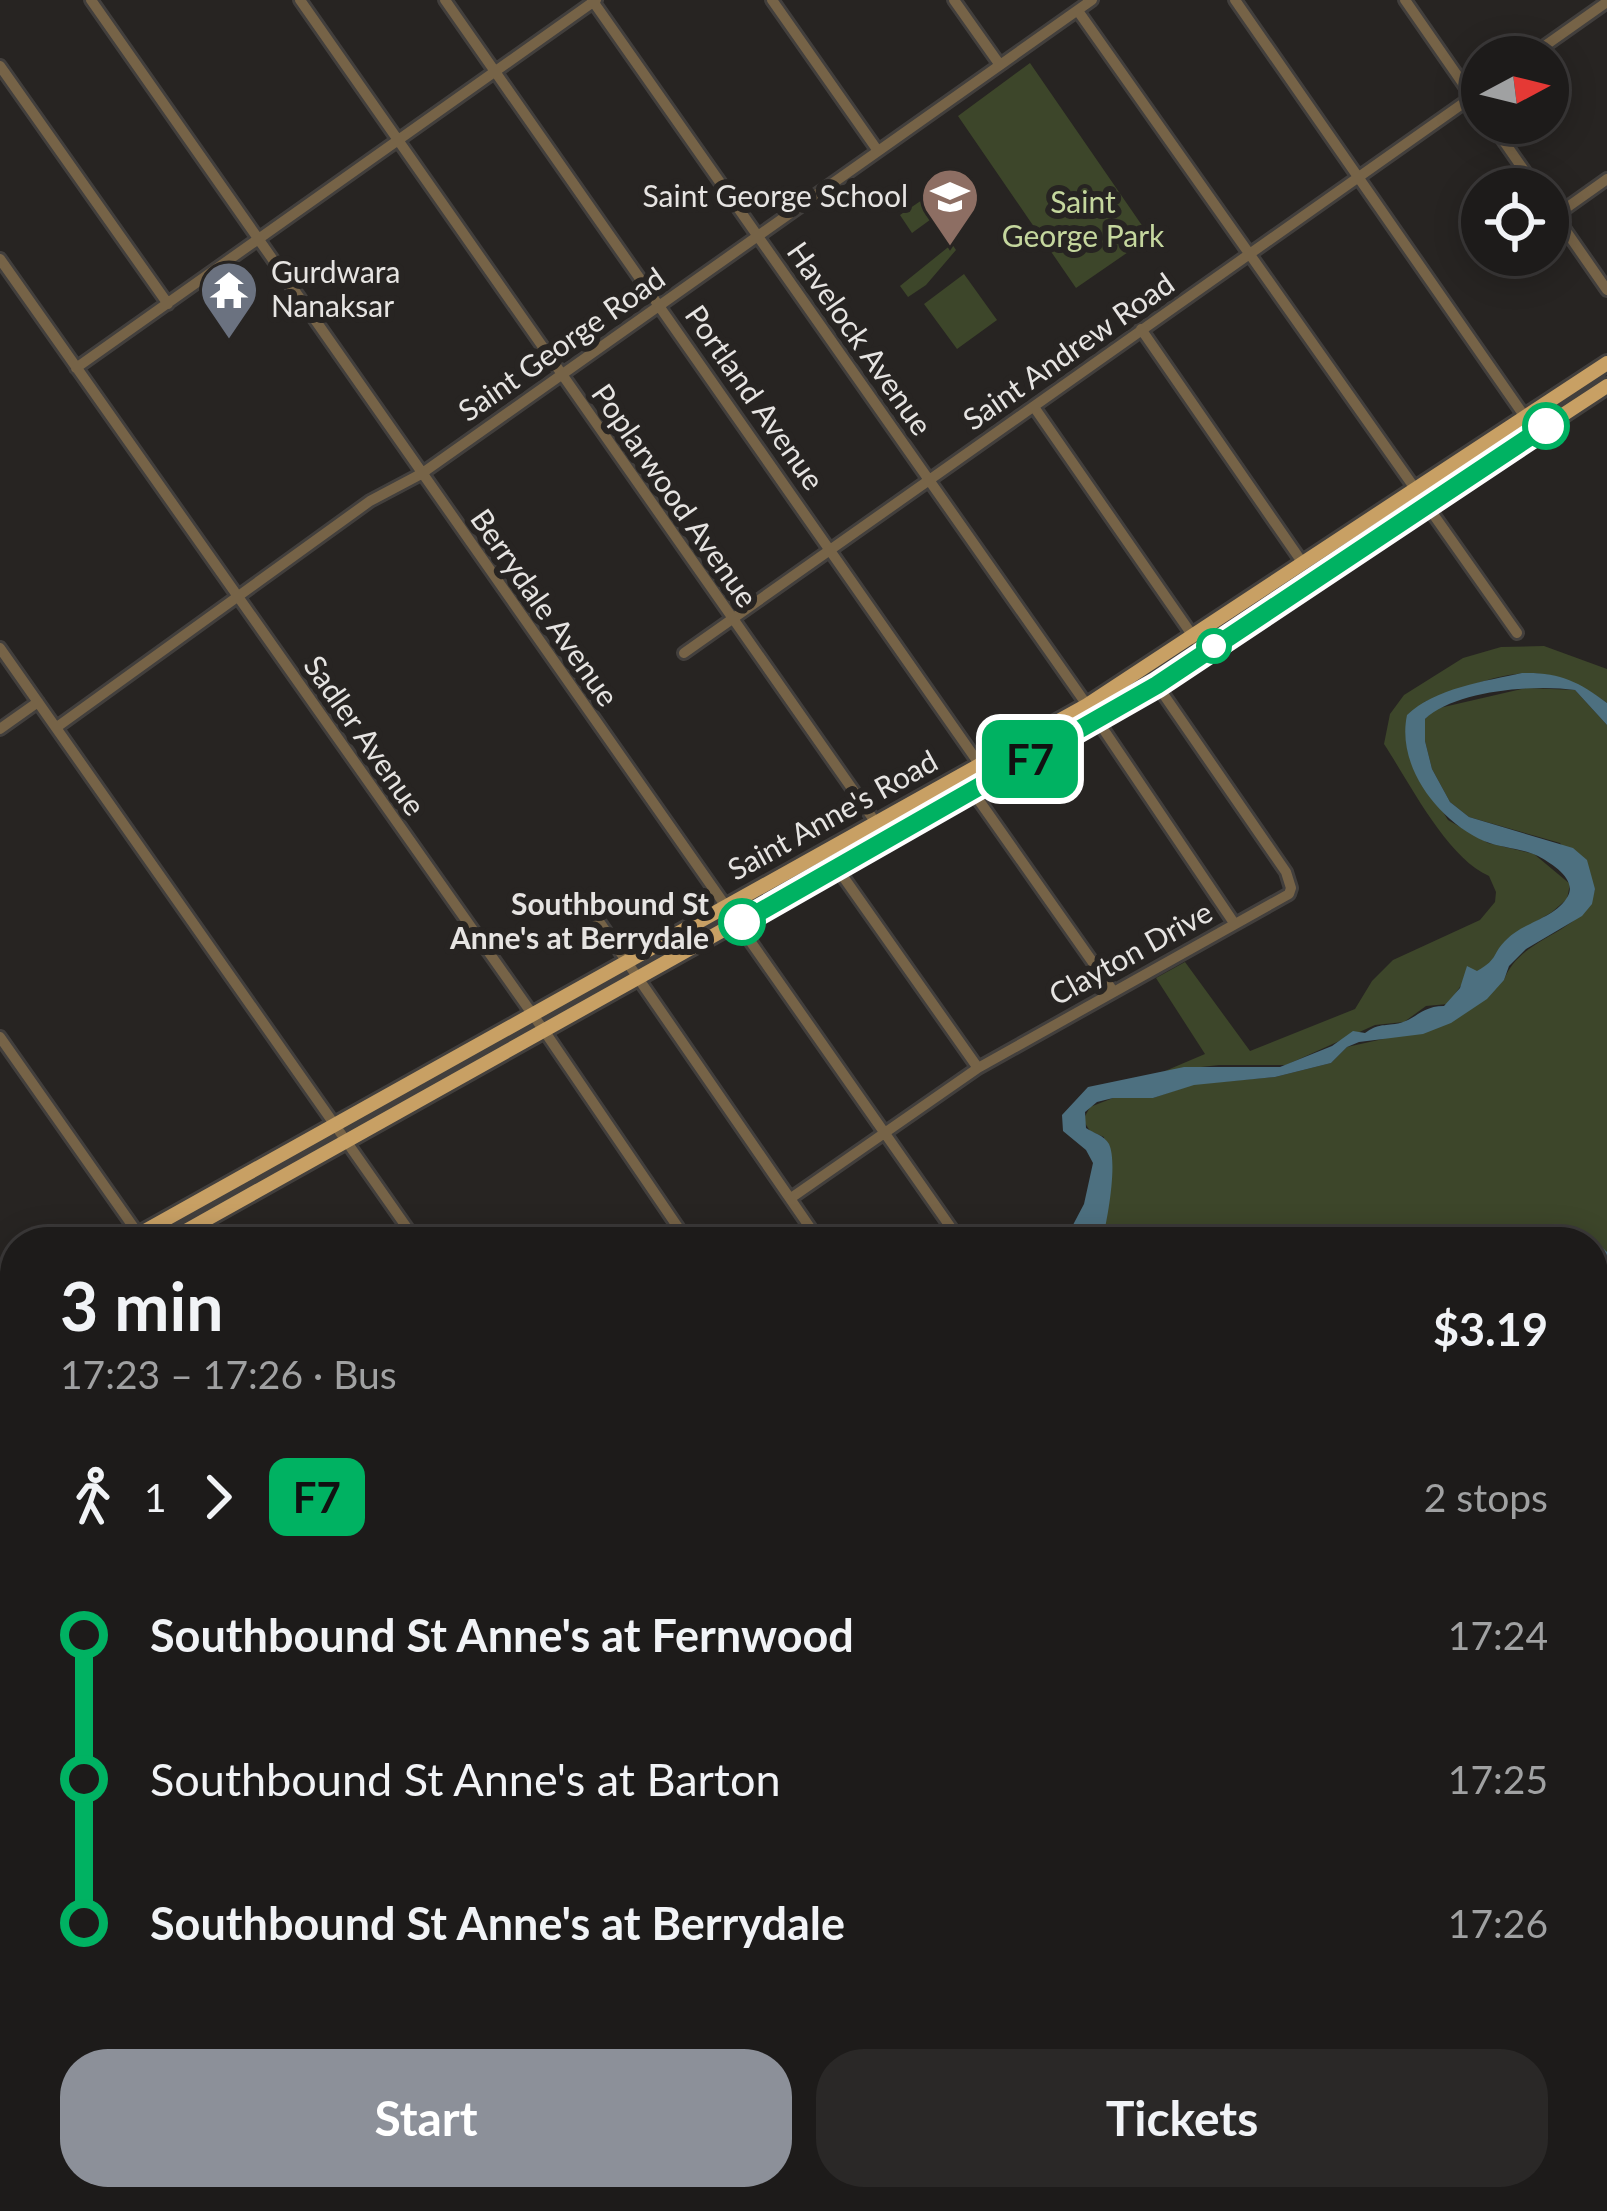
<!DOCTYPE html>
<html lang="en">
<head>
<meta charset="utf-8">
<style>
  body { margin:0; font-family:Lato,sans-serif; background:#2a2827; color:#f1f3f6; height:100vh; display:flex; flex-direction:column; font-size:45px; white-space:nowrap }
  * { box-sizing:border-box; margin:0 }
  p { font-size:39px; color:#a0a1a2 }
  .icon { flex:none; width:66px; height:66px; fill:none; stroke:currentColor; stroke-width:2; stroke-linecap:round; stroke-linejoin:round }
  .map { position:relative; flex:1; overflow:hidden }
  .side { position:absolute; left:0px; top:1227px; width:1608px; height:984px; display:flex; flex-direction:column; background:#1d1b1a; border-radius:48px 48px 0 0; box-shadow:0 6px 30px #0003,0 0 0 3px #3b3939 }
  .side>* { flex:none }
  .badge { padding:0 24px; border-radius:18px; font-size:42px; line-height:78px }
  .needle { width:78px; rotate:83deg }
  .tools { position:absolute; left:1461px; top:36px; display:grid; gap:24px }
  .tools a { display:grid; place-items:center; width:108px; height:108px; border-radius:50%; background:#1d1b1a; box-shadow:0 6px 30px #0003,0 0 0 3px #3b3939; font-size:60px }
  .map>.badge { position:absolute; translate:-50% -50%; box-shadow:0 0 0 6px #fff }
  .legs { display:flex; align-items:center; gap:18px; height:132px; padding:0 60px; font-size:39px }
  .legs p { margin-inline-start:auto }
  .head { display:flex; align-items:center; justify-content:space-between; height:204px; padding:0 60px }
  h1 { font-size:66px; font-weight:700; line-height:90px }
  .button { display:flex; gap:24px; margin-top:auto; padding:24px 60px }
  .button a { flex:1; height:138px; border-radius:48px; background:#8c9099; color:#fff; font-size:48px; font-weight:700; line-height:138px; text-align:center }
  .button a+a { background:#2a2827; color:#f1f3f6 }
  ul { padding:0 60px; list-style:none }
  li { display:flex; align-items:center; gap:42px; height:144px; font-size:45px }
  li i { display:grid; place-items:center; width:18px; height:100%; margin:0 15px; background:currentColor }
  li i::after { content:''; width:30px; height:30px; margin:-15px; border:9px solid; border-radius:50%; background:#1d1b1a }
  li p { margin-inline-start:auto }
  li:first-child i { background:linear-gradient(#0000 50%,currentColor 0) }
  li:last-child i { background:linear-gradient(currentColor 50%,#0000 0) }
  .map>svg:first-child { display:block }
  .green { fill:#3d462a }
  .water { fill:#4d7080 }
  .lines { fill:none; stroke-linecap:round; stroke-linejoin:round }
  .stream { stroke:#4d7080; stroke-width:3 }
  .minor-casing { stroke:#423f3d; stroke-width:16 }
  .major-casing { stroke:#423f3d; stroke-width:20 }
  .minor { stroke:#766347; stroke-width:10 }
  .major { stroke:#c8a064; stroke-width:14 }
  .line-1-casing { stroke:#fff; stroke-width:27 }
  .line-1 { stroke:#00b262; stroke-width:18 }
  .stop-1-dot { fill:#fff; stroke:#00b262; stroke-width:6 }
  .labels { text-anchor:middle; stroke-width:12; stroke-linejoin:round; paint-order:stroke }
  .poi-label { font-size:30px; fill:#e6e4e2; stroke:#272422; text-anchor:end }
  .park-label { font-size:30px; fill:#c5d79e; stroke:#272422 }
  .street-label { font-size:30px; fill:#e6e4e2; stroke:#272422 }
  .stop-label { font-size:30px; font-weight:bold; fill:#e6e4e2; stroke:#272422; text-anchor:end }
</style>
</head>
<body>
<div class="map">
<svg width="1607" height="2211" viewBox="0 0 1607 2211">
  <rect width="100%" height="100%" fill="#272422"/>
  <path class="green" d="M1030,63L1150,237L1076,288L958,116Z
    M922,200L934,217L912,233L900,215Z
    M952,244L956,250L926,285L908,297L900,286Z
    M964,274L997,320L957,349L924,304Z
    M1544,646L1607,669V703C1537,652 1498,677 1424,702L1412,763L1448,820L1488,843L1534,854L1570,884L1567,899L1552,912L1507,939L1493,963L1462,984L1448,1004L1426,1006L1404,1022L1375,1025L1286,1065H1219L1165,1071L1205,1054L1156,978L1185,962L1250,1051L1355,1009L1372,981L1393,960L1480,920L1495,902L1496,892L1489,876C1447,858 1409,782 1384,744L1390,714L1404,695L1463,658L1501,647Z
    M1526,688L1575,690L1607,725V1969L1593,1975V1242H1102L1106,1208L1104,1137L1090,1131L1083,1120L1090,1107L1113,1098H1153L1194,1084L1275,1077L1331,1063L1347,1047L1383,1039L1504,980C1521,934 1585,935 1595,889L1560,843L1469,817L1450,802L1432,769L1425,741V719L1435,709Z
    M0,1791L15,1812V1938L0,1914Z
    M0,2024C18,2068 15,2148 15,2196L26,2198L12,2211H0Z
    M177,2196H343L312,2211H169Z
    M743,2196H789L798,2211H747Z"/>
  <path class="water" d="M1522,673C1559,672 1578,681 1607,703V725L1575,690C1536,684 1455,690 1425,719V741L1432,769L1450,802L1469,817L1573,848L1587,860L1595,889L1592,904L1582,916L1526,949L1509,966L1504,980L1487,999L1451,1023L1423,1034L1359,1042L1347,1047L1331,1063L1275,1077L1194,1085L1153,1098H1113L1097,1102L1085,1112L1086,1128C1093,1133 1104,1135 1109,1144C1118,1164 1107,1221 1102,1242H1064L1084,1204L1093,1163L1086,1150L1063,1131L1062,1115L1088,1087L1184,1067H1280L1332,1046L1353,1031L1365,1033C1378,1024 1381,1026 1395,1024C1416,1021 1420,1006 1444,1006L1460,988L1467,966L1477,971C1500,958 1491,954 1507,939C1524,922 1556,918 1568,896C1577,879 1551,863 1538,856C1521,848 1501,848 1484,841C1439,821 1396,767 1407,715C1435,688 1486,681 1522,673Z
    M1593,1239L1607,1252V1379L1593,1408V1242H1579Z
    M688,2196H739L741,2199L739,2211H681Z"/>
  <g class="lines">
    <path class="stream" d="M27,2211L38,2205L39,2196"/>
    <g class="minor-casing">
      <path id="minor" d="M91,0L961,1242
        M300,0L888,840
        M445,0L980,765
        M592,0L1087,705L1234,923
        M772,0L878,151
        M954,0L1000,65
        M1235,0L1525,417L1527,439
        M1405,0L1482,111
        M1078,11L1517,633
        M1529,57L1607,2
        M0,66L168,304
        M1491,123L1537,189
        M1548,205L1607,290
        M1555,216L1607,179
        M0,259L545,1032L688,1242
        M1141,329L1302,562
        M76,368L596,0
        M1034,407L1204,652
        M0,648L417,1242
        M684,653L1482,90
        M57,727L370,501L421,474L1092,0
        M0,729L38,702
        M973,792L1113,991
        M837,868L978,1068
        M585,901L820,1242
        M0,1037L144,1242
        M791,1198L978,1068L1289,894L1291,888L1286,872L1157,685
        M0,1655L15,1677
        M1593,2048L1607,2041
        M1593,2182L1607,2175
        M468,2196L484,2211
        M803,2196L810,2211
        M1422,2196L1429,2211
        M518,2211L537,2196
        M593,2211L596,2196
        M870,2211L902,2196
        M1563,2211L1567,2196"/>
    </g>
    <g class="major-casing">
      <path id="major" d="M125,1242L1087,705L1607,363
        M166,1242L1095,722L1607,386
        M0,1307L15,1300
        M0,1329L15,1322"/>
    </g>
    <use href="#minor" class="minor"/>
    <use href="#major" class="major"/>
  </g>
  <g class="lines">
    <g class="line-1-casing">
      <path id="line-1" d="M742,922L1157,685L1546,426"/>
    </g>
    <use href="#line-1" class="line-1"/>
  </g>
  <defs>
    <g id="school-pin" transform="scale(3)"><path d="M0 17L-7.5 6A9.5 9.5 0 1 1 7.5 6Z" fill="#8d6e63" stroke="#272422"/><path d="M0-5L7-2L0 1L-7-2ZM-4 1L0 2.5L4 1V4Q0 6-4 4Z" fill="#fff"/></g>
    <g id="temple-pin" transform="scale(3)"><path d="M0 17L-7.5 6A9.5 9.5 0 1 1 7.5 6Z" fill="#6b7280" stroke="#272422"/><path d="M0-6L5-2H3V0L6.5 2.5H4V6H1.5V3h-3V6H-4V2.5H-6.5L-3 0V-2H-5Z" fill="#fff"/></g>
  </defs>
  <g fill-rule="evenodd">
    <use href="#school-pin" x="950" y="197"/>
    <use href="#temple-pin" x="229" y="290"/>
  </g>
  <g class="stop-1-dot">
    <circle cx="1546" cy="426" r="21"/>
    <circle cx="1214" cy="646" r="15"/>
    <circle cx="742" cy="922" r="21"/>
  </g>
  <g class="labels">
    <g class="poi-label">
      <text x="908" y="207">Saint George School</text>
      <text x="271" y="283" text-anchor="start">Gurdwara<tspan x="271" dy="34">Nanaksar</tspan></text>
    </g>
    <g class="park-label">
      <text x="1083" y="213">Saint<tspan x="1083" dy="34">George Park</tspan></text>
    </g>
    <g class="street-label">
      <text transform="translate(859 339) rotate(55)" y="10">Havelock Avenue</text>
      <text transform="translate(562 345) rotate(-35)" y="10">Saint George Road</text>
      <text transform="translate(1069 352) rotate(-35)" y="10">Saint Andrew Road</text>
      <text transform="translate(754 398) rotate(55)" y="10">Portland Avenue</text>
      <text transform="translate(674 496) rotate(55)" y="10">Poplarwood Avenue</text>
      <text transform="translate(544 608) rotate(55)" y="10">Berrydale Avenue</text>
      <text transform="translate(364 736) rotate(55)" y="10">Sadler Avenue</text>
      <text transform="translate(833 816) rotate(-29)" y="10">Saint Anne's Road</text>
      <text transform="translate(1131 954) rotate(-29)" y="10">Clayton Drive</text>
    </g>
    <g class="stop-label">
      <text x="709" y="915">Southbound St<tspan x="709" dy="34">Anne's at Berrydale</tspan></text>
    </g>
  </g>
</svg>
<div class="tools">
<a><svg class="needle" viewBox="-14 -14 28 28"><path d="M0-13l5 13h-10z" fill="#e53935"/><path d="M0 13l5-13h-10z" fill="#a0a1a2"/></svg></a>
<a><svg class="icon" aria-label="locate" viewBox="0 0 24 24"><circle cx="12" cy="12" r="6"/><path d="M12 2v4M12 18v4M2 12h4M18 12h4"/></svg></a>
</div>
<b class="badge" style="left:1030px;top:759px;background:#00b262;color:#111">F7</b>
<section class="side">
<div class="head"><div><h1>3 min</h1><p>17:23 – 17:26 · Bus</p></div><b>$3.19</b></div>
<div class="legs"><svg class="icon" aria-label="walk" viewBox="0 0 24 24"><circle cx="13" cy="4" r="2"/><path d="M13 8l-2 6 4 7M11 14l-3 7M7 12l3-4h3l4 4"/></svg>1<svg class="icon" aria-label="forward" viewBox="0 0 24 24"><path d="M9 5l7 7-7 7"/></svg><b class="badge" style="background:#00b262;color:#111">F7</b><p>2 stops</p></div>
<ul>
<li><i style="color:#00b262"></i><b>Southbound St Anne's at Fernwood</b><p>17:24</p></li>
<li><i style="color:#00b262"></i><span>Southbound St Anne's at Barton</span><p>17:25</p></li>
<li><i style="color:#00b262"></i><b>Southbound St Anne's at Berrydale</b><p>17:26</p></li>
</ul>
<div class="button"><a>Start</a><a>Tickets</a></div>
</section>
</div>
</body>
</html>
